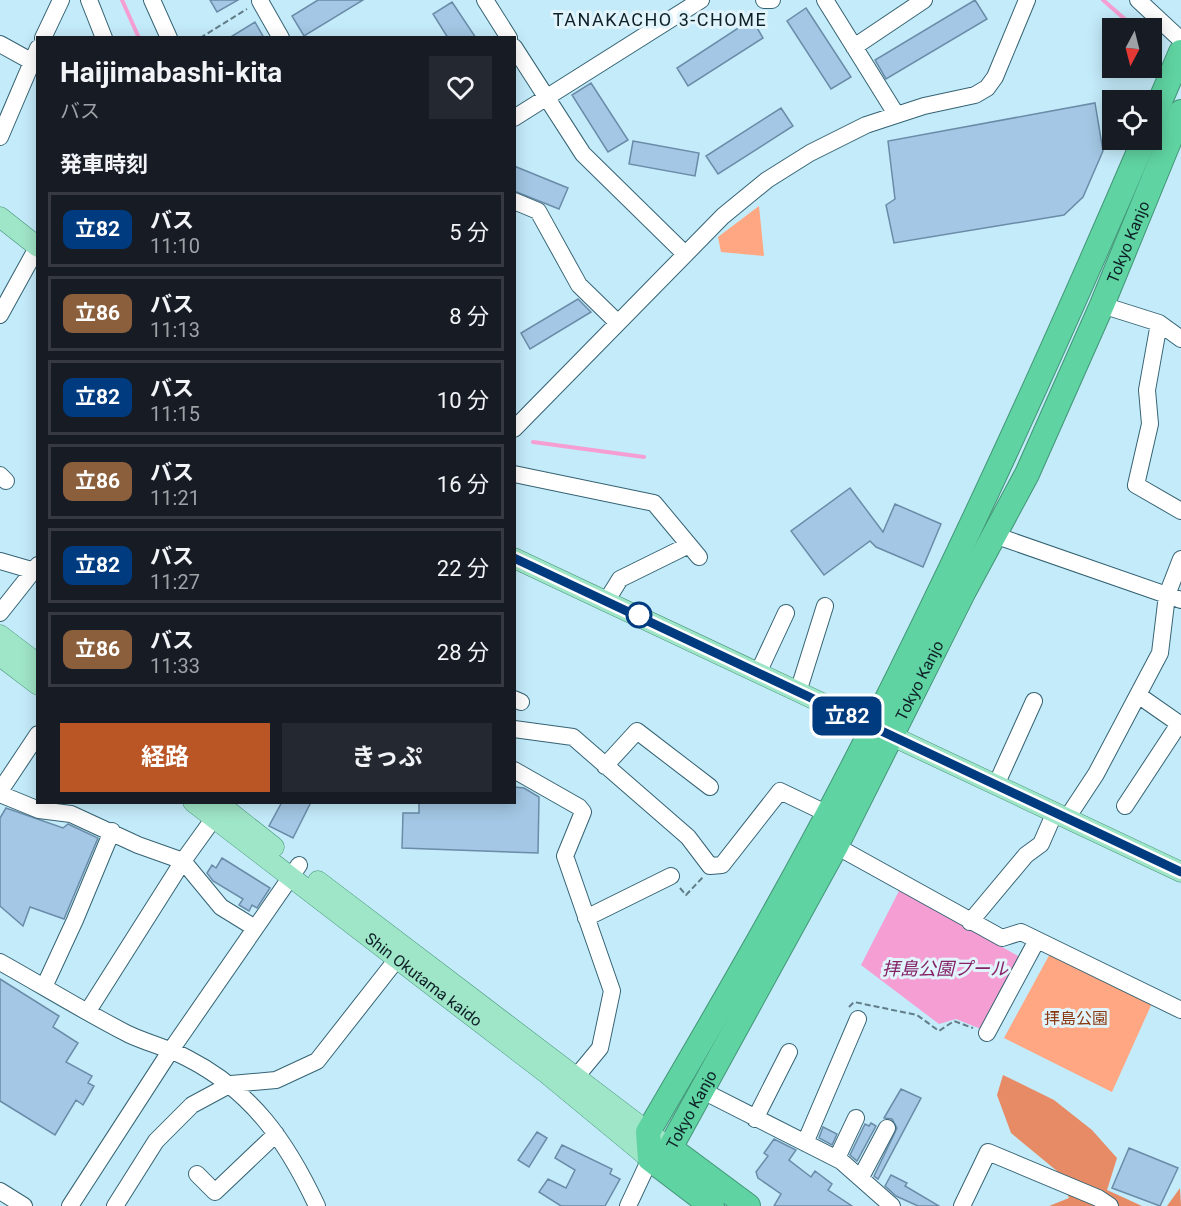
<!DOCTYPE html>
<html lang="ja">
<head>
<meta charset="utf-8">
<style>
  body { margin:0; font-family:Roboto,"Noto Sans JP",sans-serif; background:#242831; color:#f1f3f6; height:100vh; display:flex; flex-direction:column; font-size:22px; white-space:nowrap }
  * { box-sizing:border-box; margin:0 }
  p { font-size:20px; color:#9ea1a6 }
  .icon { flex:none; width:33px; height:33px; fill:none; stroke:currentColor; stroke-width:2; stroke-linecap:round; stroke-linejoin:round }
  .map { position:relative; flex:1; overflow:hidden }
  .details { position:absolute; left:36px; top:36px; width:480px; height:768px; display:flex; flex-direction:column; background:#171b24; border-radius:0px; box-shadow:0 3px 15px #0003 }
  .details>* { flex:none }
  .badge { padding:0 12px; border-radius:9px; font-size:21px; line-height:39px }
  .needle { width:39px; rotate:187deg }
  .buttons { position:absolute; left:1102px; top:18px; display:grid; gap:12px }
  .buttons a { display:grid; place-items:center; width:60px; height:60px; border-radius:0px; background:#171b24; box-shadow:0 3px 15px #0003; font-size:30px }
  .map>.badge { position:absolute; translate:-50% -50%; box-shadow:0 0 0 3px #fff }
  h2 { padding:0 24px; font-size:22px; line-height:54px }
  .round { display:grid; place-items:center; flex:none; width:63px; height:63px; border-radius:0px; background:#242831 }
  .summary { display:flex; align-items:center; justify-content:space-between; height:102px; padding:0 24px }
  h1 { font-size:28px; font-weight:700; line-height:45px }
  .button { display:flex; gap:12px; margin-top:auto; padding:12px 24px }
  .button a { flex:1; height:69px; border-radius:0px; background:#ba5526; color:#fff; font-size:24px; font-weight:700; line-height:69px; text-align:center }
  .button a+a { background:#242831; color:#f1f3f6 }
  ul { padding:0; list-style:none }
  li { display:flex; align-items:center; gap:18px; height:75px; margin:0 12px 9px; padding:0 12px; border:3px solid #363941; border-radius:0px }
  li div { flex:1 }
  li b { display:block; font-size:22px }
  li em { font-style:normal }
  li .badge { min-width:66px; font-weight:700; text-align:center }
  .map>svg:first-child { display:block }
  .green { fill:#ffa682 }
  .forest { fill:#e68b65 }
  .water { fill:#f59ed3 }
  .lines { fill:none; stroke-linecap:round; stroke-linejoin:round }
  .stream { stroke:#f59ed3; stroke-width:4 }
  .building { fill:#a3c7e4; stroke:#6a8ca8; stroke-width:1.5 }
  .minor-casing { stroke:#356373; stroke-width:18 }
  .major-casing { stroke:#439577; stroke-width:21 }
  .highway-casing { stroke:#439577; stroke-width:26 }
  .path { stroke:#617d88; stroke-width:2; stroke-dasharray:6 3; stroke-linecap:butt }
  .minor { stroke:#fff; stroke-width:16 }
  .major { stroke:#9fe5c7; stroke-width:20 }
  .highway { stroke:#5fd3a1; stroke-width:24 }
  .line-casing { stroke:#fff; stroke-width:14 }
  .line { stroke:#003b80; stroke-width:9 }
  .stop-dot { fill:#fff; stroke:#003b80; stroke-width:3 }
  .labels { text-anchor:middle; stroke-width:6; stroke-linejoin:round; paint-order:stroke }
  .street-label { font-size:16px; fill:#0e2128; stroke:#e1f4fc }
  .park-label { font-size:16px; fill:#89380f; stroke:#e1f4fc }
  .neighbourhood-label { font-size:18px; letter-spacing:1.5px; fill:#0e2128; stroke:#e1f4fc }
  .water-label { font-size:18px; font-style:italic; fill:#852266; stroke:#e1f4fc }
</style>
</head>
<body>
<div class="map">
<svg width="1181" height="1206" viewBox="0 0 1181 1206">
  <rect width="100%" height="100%" fill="#c4ebfa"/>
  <path class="green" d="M759,206L764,256L721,252L718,237Z
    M1052,950L1153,1001L1112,1092L1004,1038Z"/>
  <path class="forest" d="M1003,1075L1054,1100L1092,1130L1117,1158L1107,1190L1142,1206H1049L1069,1198L1057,1171L1011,1133L997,1095Z
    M1180,1188L1181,1206H1167Z"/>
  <path class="water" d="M900,889L1027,961L986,1031L956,1019L939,1024L861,965Z"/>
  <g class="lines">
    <path class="stream" d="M122,0L139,38
      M1103,0L1135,28
      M533,442L644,457"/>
  </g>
  <path class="building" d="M210,0H238L217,12Z
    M318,0H363L304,36L292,16Z
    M975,0L987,19L886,79L875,60Z
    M452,2L476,38H448L433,14Z
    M806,8L851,77L831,89L787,21Z
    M752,19L763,38L688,86L677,68Z
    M255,22L264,38H229Z
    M591,83L628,140L608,152L572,95Z
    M1095,103L1103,151L1083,197L1064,215L894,243L886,205L895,199L888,141Z
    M781,108L793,126L718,174L706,156Z
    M633,141L699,153L695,176L629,164Z
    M514,166L568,188L559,209L514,191Z
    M578,299L591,312L530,349L521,333Z
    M850,488L883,532L895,504L941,524L923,567L876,547L870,541L824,575L791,531Z
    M514,787L524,788L539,797L538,853L402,848L403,813H419V802H514Z
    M282,802H311L293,838L269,826Z
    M6,808L63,828L68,824L98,838L64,919L30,907L23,926L0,906V818Z
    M222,858L270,888L257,908L252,905L249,911L239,905L243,899L213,881L207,873L212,865L216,868Z
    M0,979L59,1016L53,1027L78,1043L66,1062L92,1076L88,1083L94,1086L83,1105L76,1100L55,1135L0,1101Z
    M901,1089L921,1098L878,1179L874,1176L897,1128L892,1119L884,1118Z
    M871,1123L876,1126L857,1161L850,1155L865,1124L869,1126Z
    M823,1127L837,1134L832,1145L819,1138Z
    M537,1132L547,1138L529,1167L518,1160Z
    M774,1139L796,1150L789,1160L811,1177L815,1171L832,1184L828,1190L852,1206H774L781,1194L758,1178L756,1172L768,1156L764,1153Z
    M562,1145L612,1169L610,1174L620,1179L605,1206H561L539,1192L548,1179L566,1188L575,1170L555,1158Z
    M1129,1148L1178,1168L1160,1206L1112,1188Z
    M891,1175L907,1183L905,1186L939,1206H918L896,1196L885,1186Z"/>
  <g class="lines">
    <g class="minor-casing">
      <path id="minor" d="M89,0L104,38
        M152,0L169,38
        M485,0L509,38
        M764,0H772
        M825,0L896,114
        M1138,0L1181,40
        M260,1L281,38
        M43,38L61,0
        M0,44L38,65
        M514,47L583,154L685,254
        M854,47L924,0
        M514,118L701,0
        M0,137L38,48
        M514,201L538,211L579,285L618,323
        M1102,305L1159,323L1181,339
        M0,315L38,246
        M1159,323L1147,390L1150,424L1136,485L1181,511
        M514,429L723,216L767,180L810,153L866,125L924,106L975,95L987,88L995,77L1027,0
        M514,474L654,503L699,557
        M0,475L6,481
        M994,535L1181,600
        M0,561L38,572
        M607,600L620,579L689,545
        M0,613L38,565
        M758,673L786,613
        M798,692L825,606
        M1138,695L1181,725
        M514,699L521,702
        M514,729L573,737L688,837L710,866L722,865L780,791L828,814
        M605,766L637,731L710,787
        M514,770L579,807L583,812L565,856L612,991L600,1048L576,1077
        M996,785L1034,701
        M0,791L38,734
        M0,794L39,810L71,814L138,845L183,861L221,907L255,928
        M1125,806L1179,724
        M1067,818L1096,774L1160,653L1167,595L1181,559
        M836,846L1002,938L1021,932L1181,1010
        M586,918L671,876
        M970,922L1026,855L1041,844L1055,812
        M0,962C43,986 85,1012 128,1034C147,1043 168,1048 187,1058C252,1091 287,1142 317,1206
        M44,987L75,920L112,831
        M88,1011L183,861L214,818
        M987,1033L1037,940
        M703,1091L841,1161L892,1206
        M755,1119L789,1052
        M805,1143L858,1019
        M837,1158L856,1118
        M197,1174L215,1192L276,1134
        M861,1177L887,1128
        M0,1191L24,1206
        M70,1206L171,1050L299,865
        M115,1206L156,1141L192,1105L231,1084L276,1080L317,1061L397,959
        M628,1206L650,1159
        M962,1206L988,1152L1098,1198L1110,1206"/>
    </g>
    <g class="major-casing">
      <g id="major">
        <path d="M0,217L38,247"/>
        <path d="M514,558L1181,872"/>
        <path d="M0,635L38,664"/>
        <path d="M0,656L38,685"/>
        <path id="s1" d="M193,802L546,1073L650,1159"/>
        <path d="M217,802L274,847"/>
        <path d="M318,881L660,1141"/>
      </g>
    </g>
    <g class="highway-casing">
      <g id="highway">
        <path d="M1152,120L1181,52"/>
        <path id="s2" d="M670,1148L836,846L964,591L1027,474L1102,305L1181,112"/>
        <path d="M670,1148L748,1206"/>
        <path d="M712,1206L650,1159L648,1132C726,999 804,865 873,727C970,535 1059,338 1144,140"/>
      </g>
    </g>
    <path class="path" d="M200,38L247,9
      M680,888L686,895L703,877
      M849,1007L854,1002L917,1015L939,1031L954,1021L973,1028"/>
    <use href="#minor" class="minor"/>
    <use href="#major" class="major"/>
    <use href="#highway" class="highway"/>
  </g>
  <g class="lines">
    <g class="line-casing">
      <path id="line" d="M514,558L1181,872"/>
    </g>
    <use href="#line" class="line"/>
  </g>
  <circle class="stop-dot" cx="639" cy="615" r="12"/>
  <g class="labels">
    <g class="street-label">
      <text dy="6" stroke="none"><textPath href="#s2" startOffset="1016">Tokyo Kanjo</textPath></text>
      <text dy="6" stroke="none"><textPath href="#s2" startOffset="530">Tokyo Kanjo</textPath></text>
      <text dy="6" stroke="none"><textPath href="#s1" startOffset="291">Shin Okutama kaido</textPath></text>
      <text dy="6" stroke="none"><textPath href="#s2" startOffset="44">Tokyo Kanjo</textPath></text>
    </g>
    <g class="park-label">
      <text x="1076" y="1024">拝島公園</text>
    </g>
    <g class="neighbourhood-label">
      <text x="660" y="26">TANAKACHO 3-CHOME</text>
    </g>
    <g class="water-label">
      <text x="945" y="975">拝島公園プール</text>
    </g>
  </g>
</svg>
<div class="buttons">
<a><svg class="needle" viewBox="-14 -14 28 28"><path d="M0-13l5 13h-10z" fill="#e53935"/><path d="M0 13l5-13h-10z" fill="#9ea1a6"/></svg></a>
<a><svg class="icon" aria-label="locate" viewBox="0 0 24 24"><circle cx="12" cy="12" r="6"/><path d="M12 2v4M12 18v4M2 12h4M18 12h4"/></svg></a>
</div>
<b class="badge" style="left:847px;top:716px;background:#003b80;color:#fff">立82</b>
<section class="details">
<div class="summary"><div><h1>Haijimabashi-kita</h1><p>バス</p></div><a class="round"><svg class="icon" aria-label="heart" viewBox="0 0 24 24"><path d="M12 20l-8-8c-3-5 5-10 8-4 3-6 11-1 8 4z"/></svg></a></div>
<h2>発車時刻</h2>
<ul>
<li><span class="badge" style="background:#003b80;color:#fff">立82</span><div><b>バス</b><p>11:10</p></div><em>5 分</em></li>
<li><span class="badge" style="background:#8b5e3c;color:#fff">立86</span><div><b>バス</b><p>11:13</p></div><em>8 分</em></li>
<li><span class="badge" style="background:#003b80;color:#fff">立82</span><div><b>バス</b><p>11:15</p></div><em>10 分</em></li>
<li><span class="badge" style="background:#8b5e3c;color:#fff">立86</span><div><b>バス</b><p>11:21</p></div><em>16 分</em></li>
<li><span class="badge" style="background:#003b80;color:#fff">立82</span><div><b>バス</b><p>11:27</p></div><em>22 分</em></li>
<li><span class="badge" style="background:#8b5e3c;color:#fff">立86</span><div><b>バス</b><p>11:33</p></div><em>28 分</em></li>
</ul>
<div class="button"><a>経路</a><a>きっぷ</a></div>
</section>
</div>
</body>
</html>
